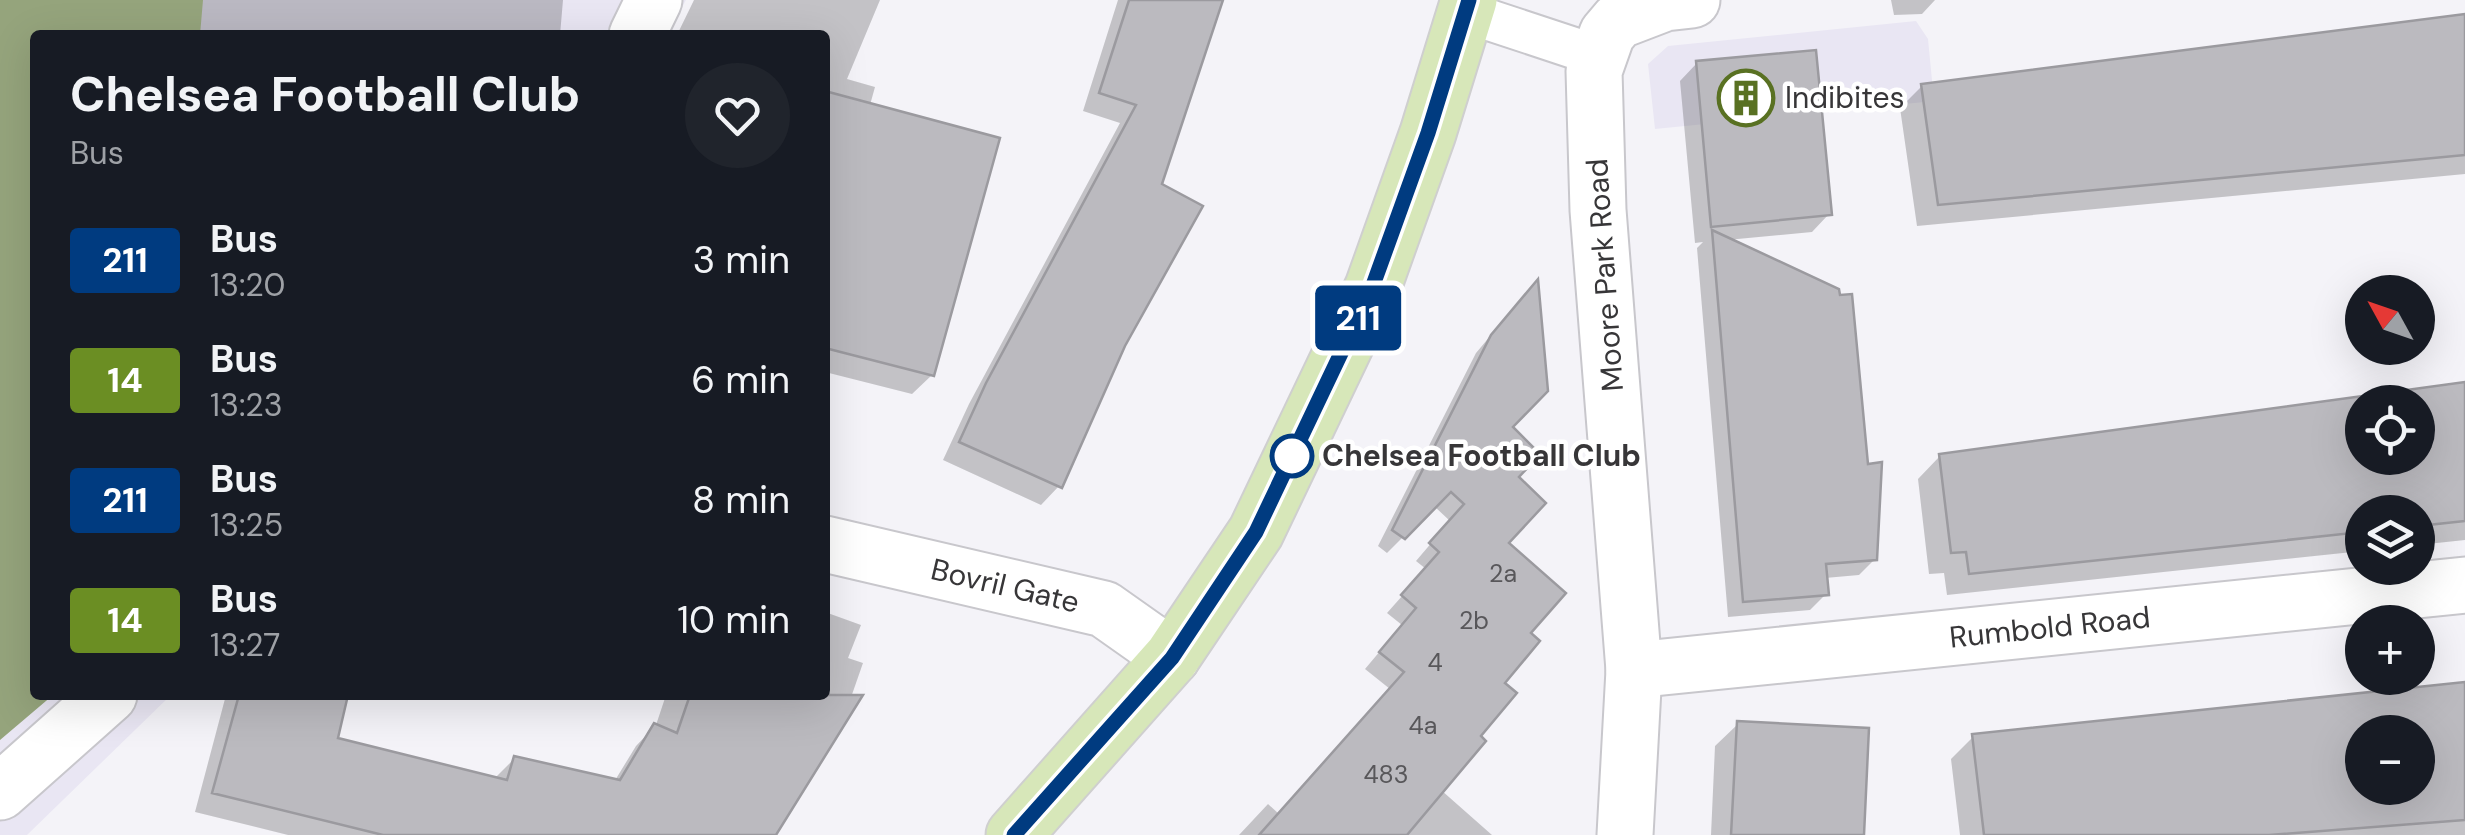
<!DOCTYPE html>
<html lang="en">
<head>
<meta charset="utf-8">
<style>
  body { margin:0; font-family:"DM Sans",sans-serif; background:#20242c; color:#f1f3f6; height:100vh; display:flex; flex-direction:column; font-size:38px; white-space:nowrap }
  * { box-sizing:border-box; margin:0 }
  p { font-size:32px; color:#9ea1a6 }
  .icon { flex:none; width:55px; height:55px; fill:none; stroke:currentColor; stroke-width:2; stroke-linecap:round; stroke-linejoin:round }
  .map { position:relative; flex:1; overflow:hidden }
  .details { position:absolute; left:30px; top:30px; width:800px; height:670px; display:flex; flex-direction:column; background:#171b24; border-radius:10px; box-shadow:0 10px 40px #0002 }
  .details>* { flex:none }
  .badge { padding:0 20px; border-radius:8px; font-size:35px; line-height:65px }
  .needle { width:65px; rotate:310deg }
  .fabs { position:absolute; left:2345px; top:275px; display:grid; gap:20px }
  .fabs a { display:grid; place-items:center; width:90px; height:90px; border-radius:50%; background:#171b24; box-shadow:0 10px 40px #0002; font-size:50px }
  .map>.badge { position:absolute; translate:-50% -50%; box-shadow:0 0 0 5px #fff }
  .round { display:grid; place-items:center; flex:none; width:105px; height:105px; border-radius:52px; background:#20242c }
  .summary { display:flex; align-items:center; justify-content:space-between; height:170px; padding:0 40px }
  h1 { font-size:48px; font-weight:700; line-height:75px }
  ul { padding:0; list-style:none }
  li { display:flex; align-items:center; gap:30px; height:120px; padding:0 40px }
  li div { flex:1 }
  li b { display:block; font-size:38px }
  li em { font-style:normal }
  li .badge { min-width:110px; font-weight:700; text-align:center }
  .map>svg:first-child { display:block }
  .built { fill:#e9e6f3 }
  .green { fill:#bbce9b }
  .shadow { fill:#0003; fill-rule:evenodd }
  .building { fill:#bbbabf; stroke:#9b9a9f; stroke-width:2.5; fill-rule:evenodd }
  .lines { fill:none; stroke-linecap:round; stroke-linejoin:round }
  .service-casing { stroke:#c8c7cc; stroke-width:44 }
  .pedestrian-casing { stroke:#c8c7cc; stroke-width:59 }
  .minor-casing { stroke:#c8c7cc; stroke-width:59 }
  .primary-casing { stroke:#cfcfcf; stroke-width:59 }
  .service { stroke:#fff; stroke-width:40 }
  .pedestrian { stroke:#fff; stroke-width:55 }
  .minor { stroke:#fff; stroke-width:55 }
  .primary { stroke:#d7e7b9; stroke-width:55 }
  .line-casing { stroke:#fff; stroke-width:22 }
  .line { stroke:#003b80; stroke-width:15 }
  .stop-dot { fill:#fff; stroke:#003b80; stroke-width:5 }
  .labels { text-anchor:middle; stroke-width:9; stroke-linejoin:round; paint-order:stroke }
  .number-label { font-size:25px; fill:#58575a }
  .poi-label { font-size:30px; fill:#373638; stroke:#fff; text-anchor:start }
  .street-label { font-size:30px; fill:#373638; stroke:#fff }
  .stop-label { font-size:30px; font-weight:bold; fill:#373638; stroke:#fff; text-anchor:start }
</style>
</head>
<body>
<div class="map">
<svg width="2465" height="835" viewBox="0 0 2465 835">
  <rect width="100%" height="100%" fill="#f4f3f8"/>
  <path class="built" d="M0,0H686L667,35H35V695H171L27,835H0Z
    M1916,21L1928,39L1934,101L1655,129L1648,64L1668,46Z"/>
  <path class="green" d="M0,0H203L200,35H35V695H53L0,740Z"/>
  <path class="shadow" d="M0,0H563L560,35H35V695H53L0,740Z
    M694,0H880L847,79L875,87L870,105L932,375L912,394L825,372V35H677Z
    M1118,0H1220L1159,186L1123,345L1059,486L1041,505L943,460L969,404L1120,123L1083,111Z
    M1891,0H1935L1922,14L1894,15Z
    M2465,16V174L1917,226L1900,108L1922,86Z
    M1697,63L1829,214L1812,232L1727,240L1866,467L1875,559L1859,575L1825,578L1826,594L1810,610L1728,617L1697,248L1703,242L1695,243L1680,81Z
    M1522,298L1509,427L1516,477L1506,543L1528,633L1477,736L1441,790L1492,835H1239L1268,804L1279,814L1390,689L1365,669L1402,625L1387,613L1426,569L1416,561L1450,521L1434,506L1387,553L1378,546L1476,353Z
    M2465,384V540L2418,545V512H2362V551L1947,595L1944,573L1929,574L1918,479L1940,456ZM2362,402H2418V458H2362Z
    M825,612L861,625L848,658L863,663L841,726L773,835H288L195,812L226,695H345L334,740L494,779L514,759L614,782L636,746L656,725L666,695H825Z
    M2465,685V835H1960L1951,759L1973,737ZM2362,732H2418V788H2362Z
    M1738,724L1862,835H1711L1715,746Z"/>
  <path class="building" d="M1129,0H1223L1162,184L1203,206L1125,346L1062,488L959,442L986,383L1136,105L1099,93Z
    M2465,14V155L1938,205L1921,84Z
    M1816,50L1832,215L1711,227L1696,61Z
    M825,91L1000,138L934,376L825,348Z
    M1712,230L1839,289L1840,295L1852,294L1868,464L1882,462L1877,560L1826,564L1829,595L1743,602Z
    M1538,279L1548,391L1513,427L1540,454L1519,477L1546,503L1509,543L1566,593L1531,633L1540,641L1505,683L1517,693L1481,736L1486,741L1407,835H1259L1404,672L1379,652L1416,608L1401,595L1439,552L1429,543L1464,504L1451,492L1405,539L1392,530L1491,335Z
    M2465,382V521L2418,526V512H2362V532L1969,574L1966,552L1951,553L1939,454ZM2362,402H2418V458H2362Z
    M2465,682V820L2269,835H1984L1972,734ZM2362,732H2418V788H2362Z
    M239,695H348L338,738L507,780L514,756L620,780L654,723L677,733L690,695H863L776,835H383L212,793Z
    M1737,721L1869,728L1864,835H1731Z"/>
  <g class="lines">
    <g class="service-casing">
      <path id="service" d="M1465,12L1598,56"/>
    </g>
    <g class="pedestrian-casing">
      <g id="pedestrian">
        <path d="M637,35L654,0"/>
        <path id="s1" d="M825,544L1104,609L1172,657"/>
        <path d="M0,792L109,695"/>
      </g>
    </g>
    <g class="minor-casing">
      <g id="minor">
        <path id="s2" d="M1634,670L2465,585"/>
        <path d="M1625,835L1634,670L1598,210L1594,71L1607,34L1618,21L1665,3L1692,0"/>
      </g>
    </g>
    <g class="primary-casing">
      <path id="primary" d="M1014,835L1172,657L1256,532L1373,287L1428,133L1469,0"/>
    </g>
    <use href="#service" class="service"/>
    <use href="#pedestrian" class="pedestrian"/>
    <use href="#minor" class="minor"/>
    <use href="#primary" class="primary"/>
  </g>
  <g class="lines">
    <g class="line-casing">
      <path id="line" d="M1014,835L1172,658L1256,532L1372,288L1428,133L1469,0"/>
    </g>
    <use href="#line" class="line"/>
  </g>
  <defs>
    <g id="building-ring" transform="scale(2.875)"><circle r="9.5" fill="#fff" stroke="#597122" stroke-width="1.5"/><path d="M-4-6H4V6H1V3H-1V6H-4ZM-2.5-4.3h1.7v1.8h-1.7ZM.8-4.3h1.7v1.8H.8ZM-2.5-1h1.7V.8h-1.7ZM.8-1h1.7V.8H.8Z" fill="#597122"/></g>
  </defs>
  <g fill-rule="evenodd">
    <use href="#building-ring" x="1746" y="98"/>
  </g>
  <circle class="stop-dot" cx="1292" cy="456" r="20"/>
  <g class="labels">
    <g class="number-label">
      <text x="1503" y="582">2a</text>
      <text x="1474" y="629">2b</text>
      <text x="1435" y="671">4</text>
      <text x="1423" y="734">4a</text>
      <text x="1386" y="783">483</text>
    </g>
    <g class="poi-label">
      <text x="1785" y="108">Indibites</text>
    </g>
    <g class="street-label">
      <text transform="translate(1605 275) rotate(-94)" y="10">Moore Park Road</text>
      <text dy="10" stroke="none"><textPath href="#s1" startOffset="185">Bovril Gate</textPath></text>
      <text dy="10" stroke="none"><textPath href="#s2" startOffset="418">Rumbold Road</textPath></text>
    </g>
    <g class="stop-label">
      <text x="1322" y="466">Chelsea Football Club</text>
    </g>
  </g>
</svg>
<div class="fabs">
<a><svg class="needle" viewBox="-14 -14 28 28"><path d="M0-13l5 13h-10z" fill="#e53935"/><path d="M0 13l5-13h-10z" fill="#9ea1a6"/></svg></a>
<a><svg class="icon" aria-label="locate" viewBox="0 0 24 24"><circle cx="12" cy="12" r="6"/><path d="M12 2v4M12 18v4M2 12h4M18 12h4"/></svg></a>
<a><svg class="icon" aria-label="layers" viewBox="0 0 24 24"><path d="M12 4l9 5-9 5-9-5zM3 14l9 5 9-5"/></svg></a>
<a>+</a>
<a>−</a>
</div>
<b class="badge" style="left:1358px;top:318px;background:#003b80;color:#fff">211</b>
<section class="details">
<div class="summary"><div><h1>Chelsea Football Club</h1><p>Bus</p></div><a class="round"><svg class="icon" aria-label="heart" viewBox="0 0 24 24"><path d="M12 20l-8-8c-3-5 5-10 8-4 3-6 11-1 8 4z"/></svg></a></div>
<ul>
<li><span class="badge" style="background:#003b80;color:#fff">211</span><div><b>Bus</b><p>13:20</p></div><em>3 min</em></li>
<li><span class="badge" style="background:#6b8e23;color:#fff">14</span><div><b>Bus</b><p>13:23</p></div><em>6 min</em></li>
<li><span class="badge" style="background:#003b80;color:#fff">211</span><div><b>Bus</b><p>13:25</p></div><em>8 min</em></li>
<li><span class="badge" style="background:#6b8e23;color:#fff">14</span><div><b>Bus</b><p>13:27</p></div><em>10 min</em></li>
</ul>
</section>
</div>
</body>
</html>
